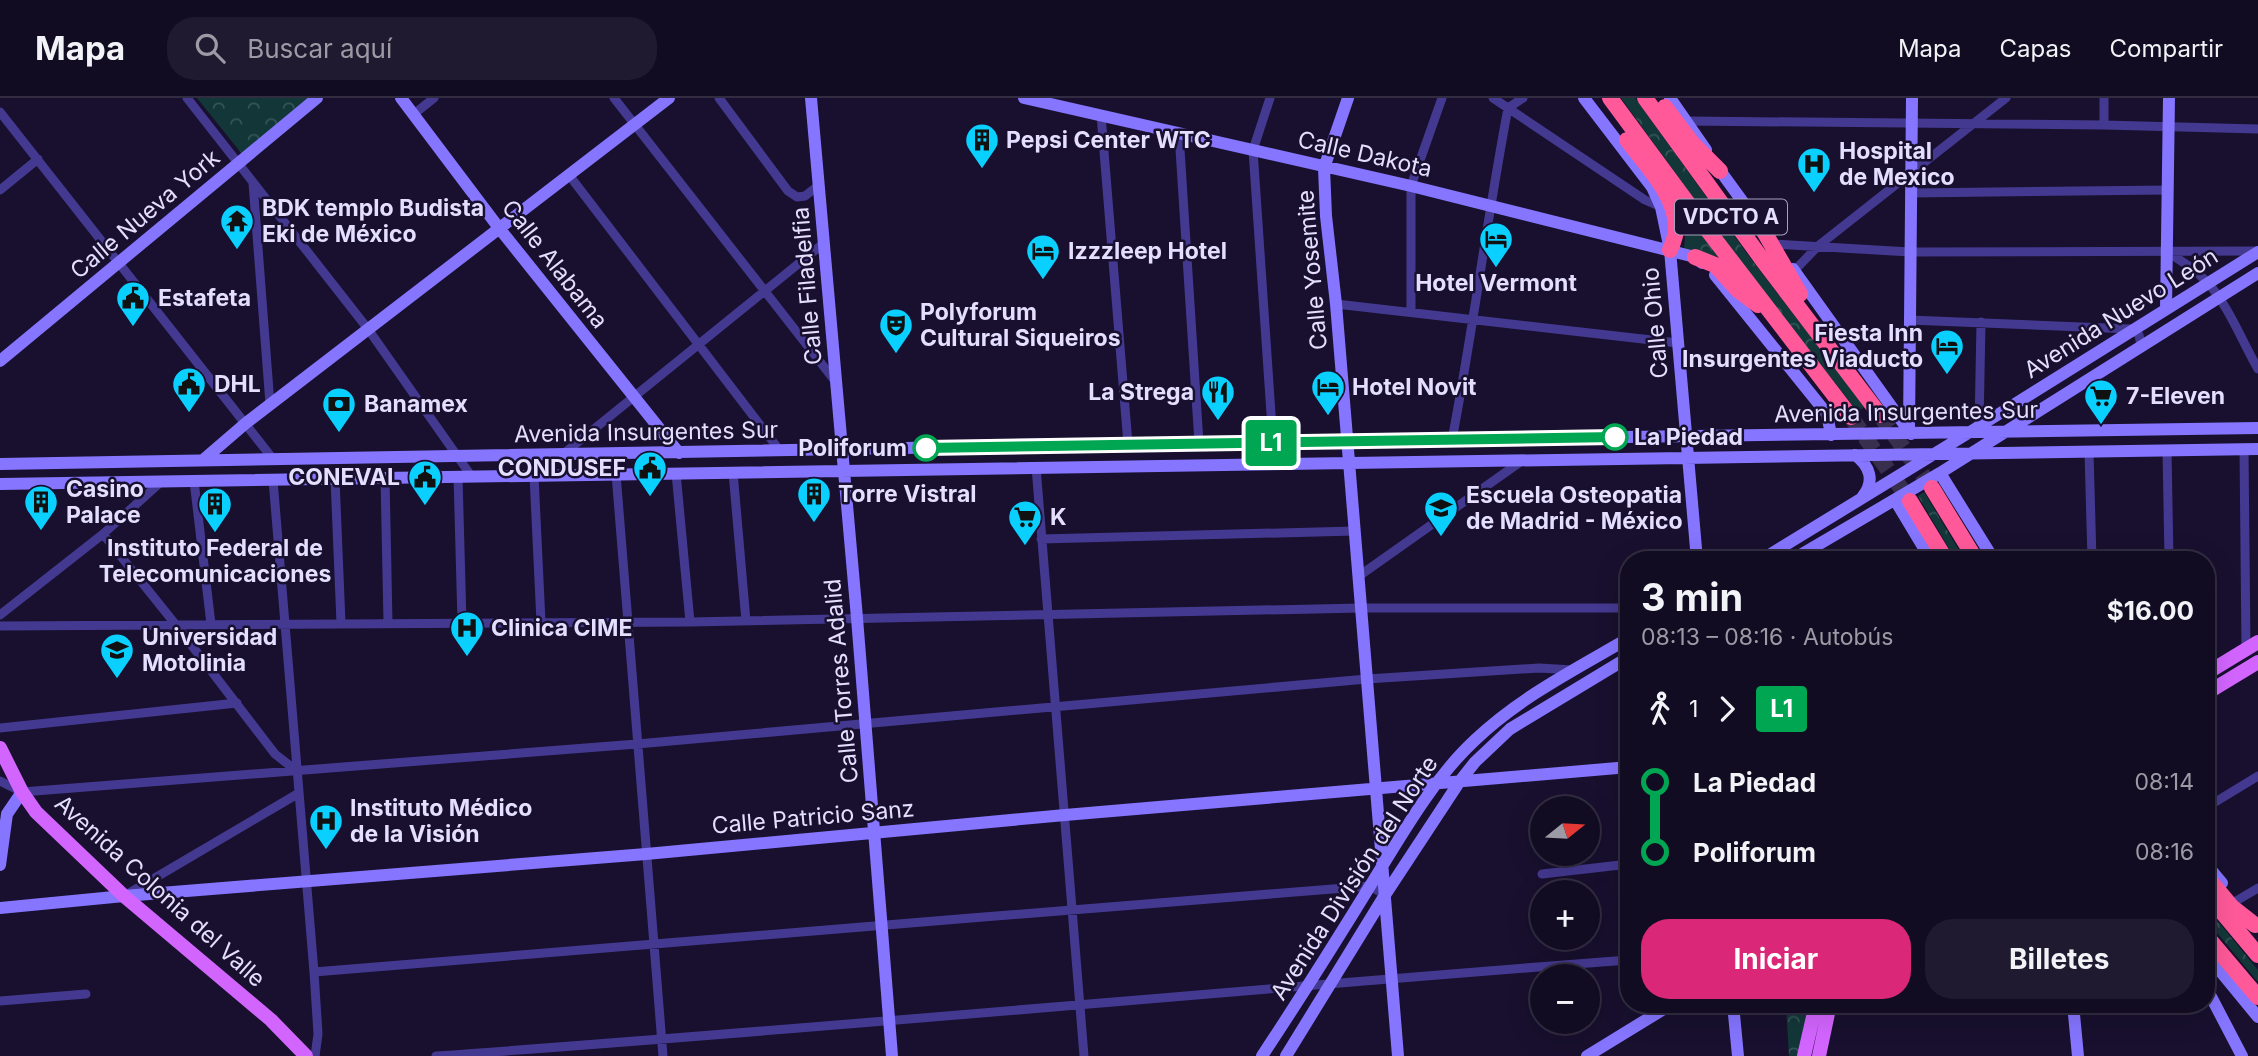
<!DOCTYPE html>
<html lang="es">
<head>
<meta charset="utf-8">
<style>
  body { margin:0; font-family:Inter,sans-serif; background:#1f1a2f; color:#f1f3f6; height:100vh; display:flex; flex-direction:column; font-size:26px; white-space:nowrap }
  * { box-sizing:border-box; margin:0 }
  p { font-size:23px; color:#9c9ba5 }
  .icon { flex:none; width:38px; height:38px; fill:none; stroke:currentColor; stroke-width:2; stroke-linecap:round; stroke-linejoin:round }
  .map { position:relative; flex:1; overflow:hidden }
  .drawer { position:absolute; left:1620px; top:453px; width:595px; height:462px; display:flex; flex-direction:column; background:#120c22; border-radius:28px; box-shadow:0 7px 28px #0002,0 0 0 2px #312c40 }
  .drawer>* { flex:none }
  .badge { padding:0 14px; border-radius:5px; font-size:24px; line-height:46px }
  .needle { width:46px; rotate:72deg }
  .tools { position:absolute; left:1530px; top:698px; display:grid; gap:14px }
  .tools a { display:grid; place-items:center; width:70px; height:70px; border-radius:50%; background:#120c22; box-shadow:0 7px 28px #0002,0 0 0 2px #312c40; font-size:35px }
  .map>.badge { position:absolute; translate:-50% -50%; box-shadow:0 0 0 4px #fff }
  .legs { display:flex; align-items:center; gap:10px; height:77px; padding:0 21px; font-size:23px }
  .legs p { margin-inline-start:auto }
  .overview { display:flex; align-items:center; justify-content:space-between; height:119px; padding:0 21px }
  h1 { font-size:38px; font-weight:700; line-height:52px }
  .action { display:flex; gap:14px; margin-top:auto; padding:14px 21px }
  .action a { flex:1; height:80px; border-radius:28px; background:#db2777; color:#fff; font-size:28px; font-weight:700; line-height:80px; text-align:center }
  .action a+a { background:#1f1a2f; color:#f1f3f6 }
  ul { padding:0 21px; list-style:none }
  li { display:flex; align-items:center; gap:24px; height:70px; font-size:26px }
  li i { display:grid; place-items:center; width:10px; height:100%; margin:0 9px; background:currentColor }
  li i::after { content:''; width:18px; height:18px; margin:-9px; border:5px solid; border-radius:50%; background:#120c22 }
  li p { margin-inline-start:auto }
  li:first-child i { background:linear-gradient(#0000 50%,currentColor 0) }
  li:last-child i { background:linear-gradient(currentColor 50%,#0000 0) }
  header { display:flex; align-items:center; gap:42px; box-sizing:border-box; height:98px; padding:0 35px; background:#120c22; border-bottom:2px solid #312c40 }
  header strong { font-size:33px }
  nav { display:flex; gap:38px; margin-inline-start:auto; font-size:24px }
  .search { width:490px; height:63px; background:#1f1a2f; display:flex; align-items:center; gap:18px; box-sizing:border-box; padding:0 24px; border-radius:28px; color:#9c9ba5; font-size:26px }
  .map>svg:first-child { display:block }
  .park { fill:url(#park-crowns) }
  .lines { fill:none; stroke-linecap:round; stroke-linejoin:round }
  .highway-tunnel { stroke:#372f4d; stroke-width:16; stroke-dasharray:16 8; stroke-linecap:butt }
  .street { stroke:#443990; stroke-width:9 }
  .secondary { stroke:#8575ff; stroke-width:12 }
  .primary { stroke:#d365ff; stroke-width:14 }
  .highway { stroke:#ff5999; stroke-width:16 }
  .line-1-casing { stroke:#fff; stroke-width:16 }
  .line-1 { stroke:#00a651; stroke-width:10 }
  .stop-1-dot { fill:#fff; stroke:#00a651; stroke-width:3.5 }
  .labels { text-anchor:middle; stroke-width:5; stroke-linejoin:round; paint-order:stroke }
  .shield { fill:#18102e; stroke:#a7a0c0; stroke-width:2 }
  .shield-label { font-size:21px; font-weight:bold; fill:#e4deff }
  .poi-label { font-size:23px; font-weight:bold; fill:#e4deff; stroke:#18102e; text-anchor:start }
  .street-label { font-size:23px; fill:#e4deff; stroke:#18102e }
  .stop-label { font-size:23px; font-weight:bold; fill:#e4deff; stroke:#18102e; text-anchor:start }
</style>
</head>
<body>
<header>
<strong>Mapa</strong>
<div class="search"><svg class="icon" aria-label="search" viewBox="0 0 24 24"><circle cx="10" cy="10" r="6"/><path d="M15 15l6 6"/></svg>Buscar aquí</div>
<nav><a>Mapa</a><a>Capas</a><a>Compartir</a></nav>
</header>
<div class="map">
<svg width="2258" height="958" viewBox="0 0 2258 958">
  <defs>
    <pattern id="park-crowns" width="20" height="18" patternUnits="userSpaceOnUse" patternTransform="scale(1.75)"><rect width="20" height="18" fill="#133739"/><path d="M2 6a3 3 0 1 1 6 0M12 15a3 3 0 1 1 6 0" fill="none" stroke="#355457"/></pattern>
  </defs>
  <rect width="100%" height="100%" fill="#18102e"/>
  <path class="park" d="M197,0H313L242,56Z
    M1621,0H1635L1748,157L1864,309L1858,314L1738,161Z
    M1682,110L1718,159L1684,150L1686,128Z
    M1924,394L1965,462H1956L1918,398Z
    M2207,810L2258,872V884L2207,823Z
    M1786,907H1814L1801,958H1789Z"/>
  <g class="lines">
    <path class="highway-tunnel" d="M1880,317L1932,390
      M1851,319L1910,403"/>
    <path class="street" d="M187,0L368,231L472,379
      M614,0L835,283
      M719,0L788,93L797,99L805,98L819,87
      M1270,0L1253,52L1273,345
      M1493,0L1645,102L1661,109
      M0,14L273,361
      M414,16L434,0
      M1101,17L1128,346
      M1687,23L2104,27L2258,31
      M2104,27V0
      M1179,36L1199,345
      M569,77L780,353
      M253,85L270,306
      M0,92L38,61
      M1911,95L2168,92
      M1774,146L1910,154L2258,153
      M2169,155C2183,164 2196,172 2208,185C2229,209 2242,243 2258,271
      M1794,173L1818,148L2006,0
      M1336,206L1678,245
      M1411,214V88L1442,0
      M1909,222L2132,231L2139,237L2141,247
      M1979,329L1981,224
      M1452,342C1473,232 1487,120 1508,10L1523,0
      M2244,351L2246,551
      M2167,353L2169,462
      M2089,354L2092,462
      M562,357L824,145
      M1036,369L1084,958
      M733,374L746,523
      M676,375L690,524
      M616,376L663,958
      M534,378L541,524
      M458,379L462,524
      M385,380L388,525
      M335,381L341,525
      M273,382L314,874L318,936L315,958
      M194,383L211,526
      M103,436L176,527L275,656L298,674
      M1041,441L1355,433
      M1359,478L1523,362
      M0,517L103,436L162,383
      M0,528L690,524L1361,510H1629
      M0,630L237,605
      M0,683L22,694L637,646L1367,581L1539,570L1573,572
      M2207,709L2258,678
      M1542,776L1629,766
      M126,797L299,695
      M2236,803L2258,790
      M314,874C666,843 1018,817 1370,788L1385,797
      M0,903L86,896
      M436,958C834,930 1231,892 1629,862"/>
    <path class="secondary" d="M401,0L499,130L679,355
      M811,0L857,520L892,958
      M1024,0L1411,88L1695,159L1702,165
      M1348,0L1324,70L1326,118L1336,206L1398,958
      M1584,0L1652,89L1661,109L1670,152L1697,462
      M1670,0L1706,52
      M1716,67L1767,137
      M1793,171L1911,336
      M1715,177L1827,316L1831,337
      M2166,211L2169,0
      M0,263L317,0
      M1909,332L1912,0
      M1855,357C1870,368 1875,383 1863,398
      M203,362L246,325L669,0
      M0,366L1128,346L2258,330
      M1940,375L1994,462
      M0,386L2258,351
      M1895,402L1931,462
      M1761,462L1970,334L2258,154
      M1792,462L1940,375L2258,175
      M0,767L7,716L22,694
      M2207,767L2222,785
      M0,810L124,798L646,756L1065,717L1629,669
      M2207,857L2258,919
      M2207,891L2242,958
      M1733,906L1738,958
      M2073,906L2078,958
      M1262,958C1299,902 1335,845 1370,788C1401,738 1432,682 1475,642C1520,599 1576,571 1629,540
      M1286,958L1385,797L1460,683L1475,664L1510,631L1629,559
      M1587,958L1672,906"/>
    <path class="primary" d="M2207,575L2258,544
      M2207,595L2258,564
      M0,650L22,694L36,714L124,798L271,922L306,958
      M1804,958L1816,906
      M1819,958L1830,906"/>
    <path class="highway" d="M1610,0L1706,130L1851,319
      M1645,0L1764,164L1880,317
      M1665,9L1693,46L1720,73
      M1627,42C1645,66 1677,98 1676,131C1676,138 1673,145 1670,152
      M1762,130L1800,196
      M1695,159L1715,167L1738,192L1758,207
      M1932,390L1976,462
      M1910,403L1946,462
      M2207,779L2232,809L2255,827
      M2207,796L2258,857
      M2207,839L2258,899"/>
  </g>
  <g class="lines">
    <g class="line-1-casing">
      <path id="line-1" d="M926,350L1615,339"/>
    </g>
    <use href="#line-1" class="line-1"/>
  </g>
  <defs>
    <g id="building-pin" transform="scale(1.75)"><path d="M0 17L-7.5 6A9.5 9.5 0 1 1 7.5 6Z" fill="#0ad0ff" stroke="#18102e"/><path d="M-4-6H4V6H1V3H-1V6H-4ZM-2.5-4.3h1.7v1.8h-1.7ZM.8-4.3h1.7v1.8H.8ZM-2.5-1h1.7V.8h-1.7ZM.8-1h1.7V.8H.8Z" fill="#111"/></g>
    <g id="hospital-pin" transform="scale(1.75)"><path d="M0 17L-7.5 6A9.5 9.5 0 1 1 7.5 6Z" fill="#0ad0ff" stroke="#18102e"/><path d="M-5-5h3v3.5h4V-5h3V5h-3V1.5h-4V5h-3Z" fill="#111"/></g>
    <g id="temple-pin" transform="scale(1.75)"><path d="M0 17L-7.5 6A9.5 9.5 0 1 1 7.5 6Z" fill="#0ad0ff" stroke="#18102e"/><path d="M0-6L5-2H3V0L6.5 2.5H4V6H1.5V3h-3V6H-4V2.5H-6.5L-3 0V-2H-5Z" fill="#111"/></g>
    <g id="hotel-pin" transform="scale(1.75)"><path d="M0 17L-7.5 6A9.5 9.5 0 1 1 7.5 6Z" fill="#0ad0ff" stroke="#18102e"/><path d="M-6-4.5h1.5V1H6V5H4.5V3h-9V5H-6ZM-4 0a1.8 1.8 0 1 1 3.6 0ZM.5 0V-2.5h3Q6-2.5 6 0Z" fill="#111"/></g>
    <g id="civic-pin" transform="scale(1.75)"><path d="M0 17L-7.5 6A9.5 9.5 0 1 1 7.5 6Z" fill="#0ad0ff" stroke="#18102e"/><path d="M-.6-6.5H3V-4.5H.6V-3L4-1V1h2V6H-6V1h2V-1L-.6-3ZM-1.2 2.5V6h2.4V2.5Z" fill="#111"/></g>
    <g id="theatre-pin" transform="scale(1.75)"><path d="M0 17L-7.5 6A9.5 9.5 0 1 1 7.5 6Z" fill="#0ad0ff" stroke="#18102e"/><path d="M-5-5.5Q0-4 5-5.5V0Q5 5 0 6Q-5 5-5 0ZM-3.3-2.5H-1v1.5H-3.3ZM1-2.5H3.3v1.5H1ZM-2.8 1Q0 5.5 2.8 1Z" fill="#111"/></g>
    <g id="restaurant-pin" transform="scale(1.75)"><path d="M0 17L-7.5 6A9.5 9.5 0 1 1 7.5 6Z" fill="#0ad0ff" stroke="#18102e"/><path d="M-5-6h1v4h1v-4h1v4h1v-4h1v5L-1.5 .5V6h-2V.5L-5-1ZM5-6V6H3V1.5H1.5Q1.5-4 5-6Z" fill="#111"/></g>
    <g id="supermarket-pin" transform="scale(1.75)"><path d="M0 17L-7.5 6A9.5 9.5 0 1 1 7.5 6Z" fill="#0ad0ff" stroke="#18102e"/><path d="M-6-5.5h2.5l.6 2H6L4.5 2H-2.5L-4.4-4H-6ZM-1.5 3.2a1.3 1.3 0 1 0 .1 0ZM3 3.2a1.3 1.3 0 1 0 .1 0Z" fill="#111"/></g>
    <g id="bank-pin" transform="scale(1.75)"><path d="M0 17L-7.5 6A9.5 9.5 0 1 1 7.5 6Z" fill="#0ad0ff" stroke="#18102e"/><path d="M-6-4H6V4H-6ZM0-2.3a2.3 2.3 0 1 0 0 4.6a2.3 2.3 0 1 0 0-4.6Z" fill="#111"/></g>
    <g id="school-pin" transform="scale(1.75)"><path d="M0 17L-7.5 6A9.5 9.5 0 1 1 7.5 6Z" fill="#0ad0ff" stroke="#18102e"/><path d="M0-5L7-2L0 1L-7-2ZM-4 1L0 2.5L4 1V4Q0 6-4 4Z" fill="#111"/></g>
  </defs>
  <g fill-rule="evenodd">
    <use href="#building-pin" x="982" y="42"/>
    <use href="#hospital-pin" x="1814" y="66"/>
    <use href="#temple-pin" x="237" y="123"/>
    <use href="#hotel-pin" x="1496" y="141"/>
    <use href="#hotel-pin" x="1043" y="153"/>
    <use href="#civic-pin" x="133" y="200"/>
    <use href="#theatre-pin" x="896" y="227"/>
    <use href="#hotel-pin" x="1947" y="248"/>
    <use href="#civic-pin" x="189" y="286"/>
    <use href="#hotel-pin" x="1328" y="289"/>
    <use href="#restaurant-pin" x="1218" y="294"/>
    <use href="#supermarket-pin" x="2101" y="298"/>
    <use href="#bank-pin" x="339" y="306"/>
    <use href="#civic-pin" x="650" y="370"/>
    <use href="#civic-pin" x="425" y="379"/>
    <use href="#building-pin" x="814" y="396"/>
    <use href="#building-pin" x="41" y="404"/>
    <use href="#building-pin" x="215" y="406"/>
    <use href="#school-pin" x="1441" y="410"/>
    <use href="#supermarket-pin" x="1025" y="419"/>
    <use href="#hospital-pin" x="467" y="530"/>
    <use href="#school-pin" x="117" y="552"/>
    <use href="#hospital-pin" x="326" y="723"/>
  </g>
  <g class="stop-1-dot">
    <circle cx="1615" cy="339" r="12"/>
    <circle cx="926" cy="350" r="12"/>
  </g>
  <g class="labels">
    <rect class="shield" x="1675" y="101.5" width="112" height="35" rx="5"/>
    <g class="shield-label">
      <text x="1731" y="126">VDCTO A</text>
    </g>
    <g class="poi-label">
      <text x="1006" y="50">Pepsi Center WTC</text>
      <text x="1839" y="61">Hospital<tspan x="1839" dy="26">de Mexico</tspan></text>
      <text x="262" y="118">BDK templo Budista<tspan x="262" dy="26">Eki de México</tspan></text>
      <text x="1068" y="161">Izzzleep Hotel</text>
      <text x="1496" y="193" text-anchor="middle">Hotel Vermont</text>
      <text x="158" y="208">Estafeta</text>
      <text x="920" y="222">Polyforum<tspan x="920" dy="26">Cultural Siqueiros</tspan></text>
      <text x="1923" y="243" text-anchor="end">Fiesta Inn<tspan x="1923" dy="26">Insurgentes Viaducto</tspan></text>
      <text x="214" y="294">DHL</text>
      <text x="1352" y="297">Hotel Novit</text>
      <text x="1194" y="302" text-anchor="end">La Strega</text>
      <text x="2126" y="306">7-Eleven</text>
      <text x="364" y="314">Banamex</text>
      <text x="626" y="378" text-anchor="end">CONDUSEF</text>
      <text x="400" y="387" text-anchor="end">CONEVAL</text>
      <text x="66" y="399">Casino<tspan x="66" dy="26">Palace</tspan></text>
      <text x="838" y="404">Torre Vistral</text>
      <text x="1466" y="405">Escuela Osteopatia<tspan x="1466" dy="26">de Madrid - México</tspan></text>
      <text x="1050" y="427">K</text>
      <text x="215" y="458" text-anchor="middle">Instituto Federal de<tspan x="215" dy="26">Telecomunicaciones</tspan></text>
      <text x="491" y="538">Clinica CIME</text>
      <text x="142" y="547">Universidad<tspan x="142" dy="26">Motolinia</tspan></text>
      <text x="350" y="718">Instituto Médico<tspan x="350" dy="26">de la Visión</tspan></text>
    </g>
    <g class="street-label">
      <text transform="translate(1365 56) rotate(13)" y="8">Calle Dakota</text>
      <text transform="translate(145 116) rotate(-40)" y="8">Calle Nueva York</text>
      <text transform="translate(555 166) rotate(52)" y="8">Calle Alabama</text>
      <text transform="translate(1312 172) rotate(-95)" y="8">Calle Yosemite</text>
      <text transform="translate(807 188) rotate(-95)" y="8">Calle Filadelfia</text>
      <text transform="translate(2121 215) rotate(-32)" y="8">Avenida Nuevo León</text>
      <text transform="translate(1655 225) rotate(-95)" y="8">Calle Ohio</text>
      <text transform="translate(1906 314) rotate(-1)" y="8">Avenida Insurgentes Sur</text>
      <text transform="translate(646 334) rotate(-1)" y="8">Avenida Insurgentes Sur</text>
      <text transform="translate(841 583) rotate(-95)" y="8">Calle Torres Adalid</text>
      <text transform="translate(813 719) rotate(-5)" y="8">Calle Patricio Sanz</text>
      <text transform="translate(1354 780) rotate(-57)" y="8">Avenida División del Norte</text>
      <text transform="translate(160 793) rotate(42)" y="8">Avenida Colonia del Valle</text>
    </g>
    <g class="stop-label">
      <text x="1634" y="347">La Piedad</text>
      <text x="907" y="358" text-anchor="end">Poliforum</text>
    </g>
  </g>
</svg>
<div class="tools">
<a><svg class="needle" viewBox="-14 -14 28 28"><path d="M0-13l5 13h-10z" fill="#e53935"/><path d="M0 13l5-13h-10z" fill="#9c9ba5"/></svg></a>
<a>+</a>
<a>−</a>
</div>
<b class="badge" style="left:1271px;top:345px;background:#00a651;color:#fff">L1</b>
<section class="drawer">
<div class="overview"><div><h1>3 min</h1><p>08:13 – 08:16 · Autobús</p></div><b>$16.00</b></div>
<div class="legs"><svg class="icon" aria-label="walk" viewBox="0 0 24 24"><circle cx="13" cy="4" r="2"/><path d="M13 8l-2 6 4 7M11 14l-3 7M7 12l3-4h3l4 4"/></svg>1<svg class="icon" aria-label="forward" viewBox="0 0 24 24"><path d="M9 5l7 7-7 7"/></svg><b class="badge" style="background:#00a651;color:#fff">L1</b></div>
<ul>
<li><i style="color:#00a651"></i><b>La Piedad</b><p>08:14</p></li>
<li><i style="color:#00a651"></i><b>Poliforum</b><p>08:16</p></li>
</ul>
<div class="action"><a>Iniciar</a><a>Billetes</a></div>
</section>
</div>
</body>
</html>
